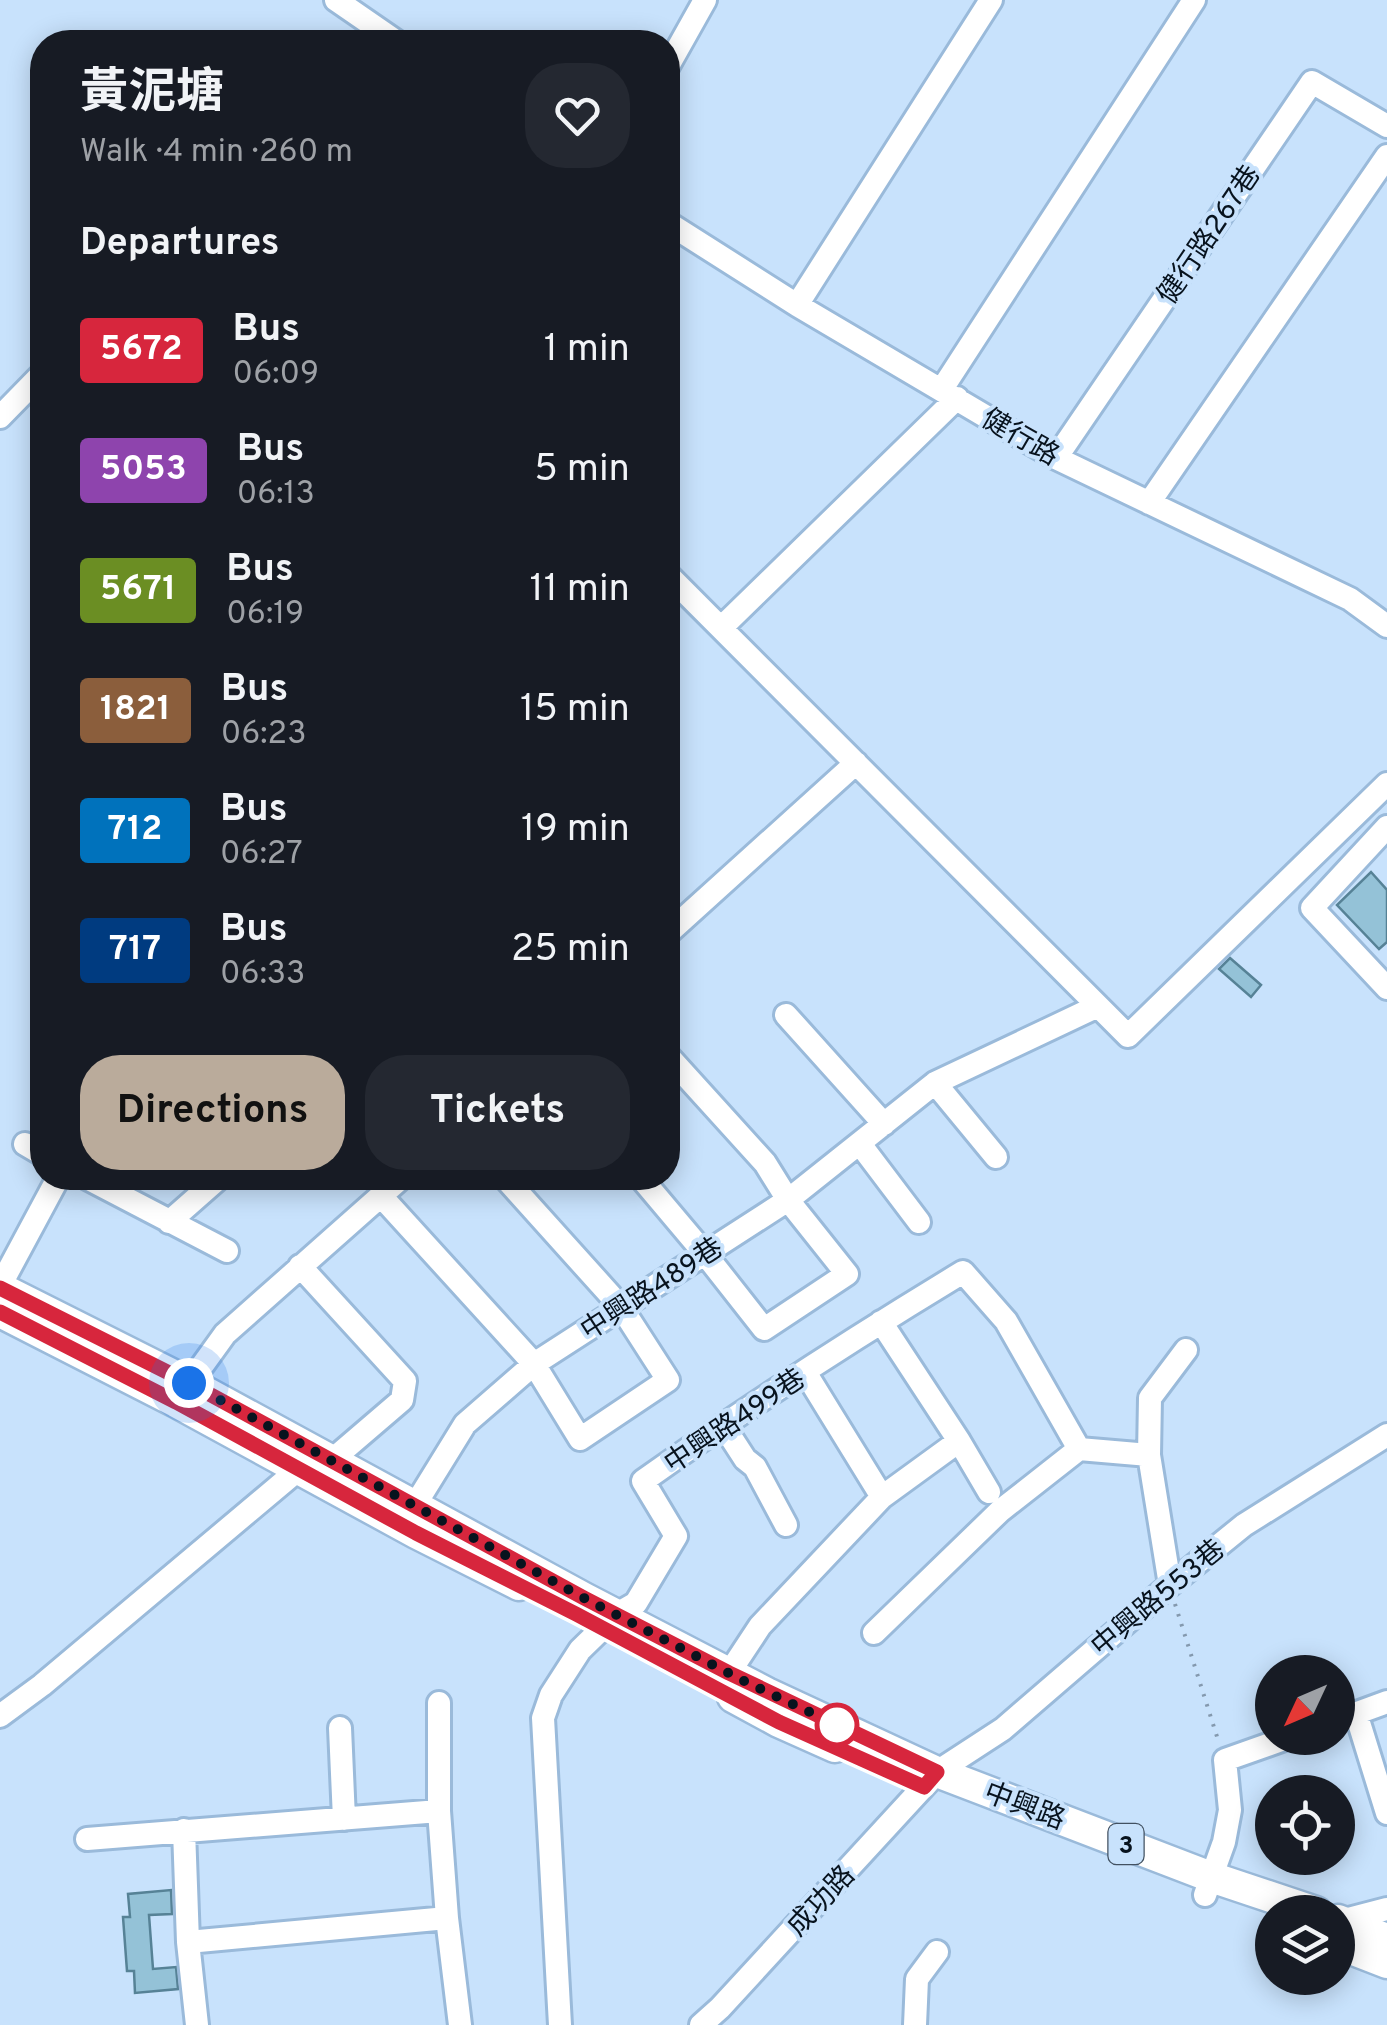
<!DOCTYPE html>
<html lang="en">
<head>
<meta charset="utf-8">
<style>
  body { margin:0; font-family:Overpass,"Noto Sans TC",sans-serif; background:#242831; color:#f1f3f6; height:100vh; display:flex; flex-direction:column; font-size:38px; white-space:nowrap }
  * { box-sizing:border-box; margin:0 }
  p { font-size:32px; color:#9ea1a6 }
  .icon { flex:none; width:55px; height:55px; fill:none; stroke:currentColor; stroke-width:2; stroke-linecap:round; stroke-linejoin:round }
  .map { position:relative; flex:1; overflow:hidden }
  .drawer { position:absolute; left:30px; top:30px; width:650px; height:1160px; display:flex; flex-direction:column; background:#171b24; border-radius:40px; box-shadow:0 5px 25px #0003 }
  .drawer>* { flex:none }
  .badge { padding:0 20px; border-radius:8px; font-size:35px; line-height:65px }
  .needle { width:65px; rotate:226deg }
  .fabs { position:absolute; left:1255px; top:1655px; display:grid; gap:20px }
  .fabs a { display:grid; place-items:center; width:100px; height:100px; border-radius:50%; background:#171b24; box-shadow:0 5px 25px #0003; font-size:50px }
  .you { position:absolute; width:50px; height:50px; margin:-25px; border:8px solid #fff; border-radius:50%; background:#1a73e8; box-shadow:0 0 0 15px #1a73e833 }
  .map>.badge { position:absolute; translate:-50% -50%; box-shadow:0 0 0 5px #fff }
  h2 { padding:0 50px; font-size:38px; line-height:90px }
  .round { display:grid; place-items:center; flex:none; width:105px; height:105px; border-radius:40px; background:#242831 }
  .headline { display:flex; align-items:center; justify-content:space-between; height:170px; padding:0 50px }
  h1 { font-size:48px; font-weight:700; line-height:75px }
  .primary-button { display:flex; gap:20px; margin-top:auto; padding:20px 50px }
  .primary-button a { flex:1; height:115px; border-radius:40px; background:#baab9b; color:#111; font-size:40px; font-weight:700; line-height:115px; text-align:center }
  .primary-button a+a { background:#242831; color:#f1f3f6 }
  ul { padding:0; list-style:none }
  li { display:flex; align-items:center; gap:30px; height:120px; padding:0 50px }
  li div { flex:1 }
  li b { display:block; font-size:38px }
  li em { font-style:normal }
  li .badge { min-width:110px; font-weight:700; text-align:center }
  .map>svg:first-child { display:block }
  .building { fill:#94c2d7; stroke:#568296; stroke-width:2.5 }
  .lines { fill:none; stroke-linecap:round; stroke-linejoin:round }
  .minor-casing { stroke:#9abada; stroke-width:28 }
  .major-casing { stroke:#9abada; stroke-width:35 }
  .path { stroke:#8499ae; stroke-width:4; stroke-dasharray:2.5 8; stroke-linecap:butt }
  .minor { stroke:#fff; stroke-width:22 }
  .major { stroke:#fff; stroke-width:30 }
  .line-casing { stroke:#fff; stroke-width:22 }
  .line { stroke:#d7263d; stroke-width:15 }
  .walk { stroke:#08131e; stroke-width:10; stroke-dasharray:0 18 }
  .stop-dot { fill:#fff; stroke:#d7263d; stroke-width:5 }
  .labels { text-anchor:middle; stroke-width:8; stroke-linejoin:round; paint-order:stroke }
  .shield { fill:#c8e2fc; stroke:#425161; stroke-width:2.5 }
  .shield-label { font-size:25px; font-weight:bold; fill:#08131e }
  .street-label { font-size:28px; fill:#08131e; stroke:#c8e2fc }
</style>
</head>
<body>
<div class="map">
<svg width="1387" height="2025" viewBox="0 0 1387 2025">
  <rect width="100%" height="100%" fill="#c8e2fc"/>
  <path class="building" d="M1371,872L1387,890V942L1379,949L1337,905Z
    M1230,958L1261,985L1251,997L1219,969Z
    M171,1890L172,1914L149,1915L153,1969L176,1967L178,1989L135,1993L134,1971H127L123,1917H130L128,1894Z"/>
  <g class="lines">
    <g class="minor-casing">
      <path id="minor" d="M336,0L397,42
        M668,66L705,0
        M668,223L797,305L1056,458L1350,599L1387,626
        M797,305L991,0
        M942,389L1194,0
        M0,417L42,374
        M1056,458L1312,82L1387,126
        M1149,503L1387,156
        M668,575L1128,1036L1387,784
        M721,628L957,398
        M1387,827L1312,908L1387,988
        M668,933L856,763
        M786,1015L884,1124
        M935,1083L996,1157
        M25,1144L42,1154
        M860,1144L919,1222
        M87,1178L227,1251
        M641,1178L705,1254L764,1329L847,1274L788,1200L765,1163L668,1056
        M381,1196L534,1364L580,1439L668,1380L621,1307L505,1178
        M169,1222L219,1178
        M300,1266L405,1381L402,1400L332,1460
        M0,1286L58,1178
        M881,1322L959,1441L989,1492
        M805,1372L882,1497
        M181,1395L225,1334L401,1178
        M723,1425L745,1459L755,1467L786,1525
        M407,1518L465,1424L534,1364L788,1200L935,1083L1098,1006
        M1170,1585L1149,1455L1150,1398L1186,1350
        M874,1633L1000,1511L1079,1449L1149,1455
        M729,1673L760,1626L882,1497L959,1441
        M439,1703V1811L447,1918L460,2025
        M1356,1713L1387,1813
        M0,1716L42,1685L299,1469L307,1457
        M1338,1720L1387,1702
        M340,1728L344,1819
        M184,1830L188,1942L197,2025
        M87,1839L439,1811
        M1205,1895L1224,1842L1230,1810L1225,1760L1287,1738
        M1341,1921L1387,1909
        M188,1942L447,1918
        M560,2025L543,1718L551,1695L580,1650L617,1614L636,1603L676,1536L643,1481C747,1407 854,1338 963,1272L1006,1321L1079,1449
        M701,2025L720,2008L937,1772L1003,1729L1170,1585L1244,1525L1387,1435
        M915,2025L917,1979L937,1952"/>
    </g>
    <g class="major-casing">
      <path id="major" d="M0,1288L189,1383L584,1598L767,1693L937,1772L1211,1877L1316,1912
        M0,1312L176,1402L416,1533L519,1585
        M733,1697L779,1722L835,1747
        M1338,1920L1387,1939
        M1338,1944L1387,1963"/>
    </g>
    <path class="path" d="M1175,1604L1219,1743"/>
    <use href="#minor" class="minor"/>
    <use href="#major" class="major"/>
  </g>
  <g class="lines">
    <g class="line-casing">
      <path id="line" d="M0,1288L189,1383L584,1598L729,1673L937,1772L924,1787L779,1722L576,1614L416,1533L176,1402L0,1312"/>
    </g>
    <use href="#line" class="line"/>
    <path class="walk" d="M189,1383L584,1598L748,1683L837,1725"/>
  </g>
  <circle class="stop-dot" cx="837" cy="1725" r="20"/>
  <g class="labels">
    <rect class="shield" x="1108.5" y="1824" width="35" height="40" rx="8"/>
    <g class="shield-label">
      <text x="1126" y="1853">3</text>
    </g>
    <g class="street-label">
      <text transform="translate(1208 234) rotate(-56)" y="10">健行路267巷</text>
      <text transform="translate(1021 436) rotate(30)" y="10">健行路</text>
      <text transform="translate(651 1288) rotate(-33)" y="10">中興路489巷</text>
      <text transform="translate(734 1420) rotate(-34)" y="10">中興路499巷</text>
      <text transform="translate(1157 1597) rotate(-40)" y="10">中興路553巷</text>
      <text transform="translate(1025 1805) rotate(21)" y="10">中興路</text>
      <text transform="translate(820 1900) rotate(-47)" y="10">成功路</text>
    </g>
  </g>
</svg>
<div class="fabs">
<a><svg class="needle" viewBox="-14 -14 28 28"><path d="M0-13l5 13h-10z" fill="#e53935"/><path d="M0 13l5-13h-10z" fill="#9ea1a6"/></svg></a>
<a><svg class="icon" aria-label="locate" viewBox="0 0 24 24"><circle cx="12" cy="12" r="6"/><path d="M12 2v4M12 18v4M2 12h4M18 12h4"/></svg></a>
<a><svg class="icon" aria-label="layers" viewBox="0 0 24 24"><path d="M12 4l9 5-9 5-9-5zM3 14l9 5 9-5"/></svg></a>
</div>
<div class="you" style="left:189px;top:1383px"></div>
<section class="drawer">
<div class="headline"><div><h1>黃泥塘</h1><p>Walk · 4 min · 260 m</p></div><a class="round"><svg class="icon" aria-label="heart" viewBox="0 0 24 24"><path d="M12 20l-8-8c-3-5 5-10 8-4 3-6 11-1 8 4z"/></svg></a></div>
<h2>Departures</h2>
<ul>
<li><span class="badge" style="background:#d7263d;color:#fff">5672</span><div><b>Bus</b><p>06:09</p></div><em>1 min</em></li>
<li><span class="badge" style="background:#8e44ad;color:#fff">5053</span><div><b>Bus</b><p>06:13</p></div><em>5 min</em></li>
<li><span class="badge" style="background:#6b8e23;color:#fff">5671</span><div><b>Bus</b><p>06:19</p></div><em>11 min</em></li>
<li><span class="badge" style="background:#8b5e3c;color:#fff">1821</span><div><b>Bus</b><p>06:23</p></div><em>15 min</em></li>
<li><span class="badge" style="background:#0072bc;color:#fff">712</span><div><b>Bus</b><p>06:27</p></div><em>19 min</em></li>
<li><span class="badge" style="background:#003b80;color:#fff">717</span><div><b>Bus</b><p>06:33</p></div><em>25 min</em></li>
</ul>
<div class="primary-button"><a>Directions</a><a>Tickets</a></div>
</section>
</div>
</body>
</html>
